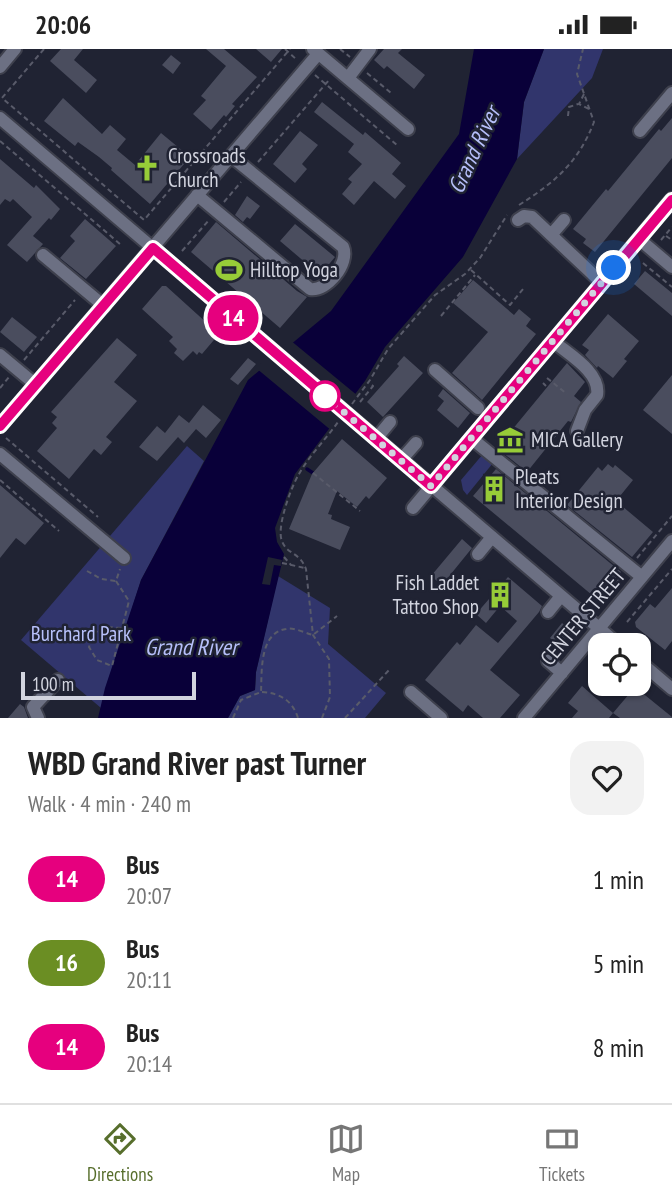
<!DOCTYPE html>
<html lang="en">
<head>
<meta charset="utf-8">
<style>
  body { margin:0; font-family:"PT Sans Narrow",sans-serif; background:#f2f2f2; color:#222; height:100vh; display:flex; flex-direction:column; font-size:26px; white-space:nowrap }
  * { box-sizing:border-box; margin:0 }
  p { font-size:23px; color:#767676 }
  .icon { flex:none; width:38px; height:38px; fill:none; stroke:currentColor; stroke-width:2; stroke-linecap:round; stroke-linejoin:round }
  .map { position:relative; height:669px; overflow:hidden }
  .drawer { display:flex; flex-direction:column; background:#fff; flex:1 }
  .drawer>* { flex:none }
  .badge { padding:0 14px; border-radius:23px; font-size:24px; line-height:46px }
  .tools { position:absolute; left:588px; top:584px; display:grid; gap:14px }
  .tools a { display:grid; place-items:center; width:63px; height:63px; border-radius:14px; background:#fff; box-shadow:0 2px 5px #0004; font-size:35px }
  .scale { position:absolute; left:21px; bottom:18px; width:175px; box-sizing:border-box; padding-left:7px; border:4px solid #d2d4df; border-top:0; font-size:19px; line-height:24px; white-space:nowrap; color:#d2d4df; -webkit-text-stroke:5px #202333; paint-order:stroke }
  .you { position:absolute; width:35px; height:35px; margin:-18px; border:5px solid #fff; border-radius:50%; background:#1a73e8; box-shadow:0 0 0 10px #1a73e833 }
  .map>.badge { position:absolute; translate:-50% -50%; box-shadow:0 0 0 4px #fff }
  .round { display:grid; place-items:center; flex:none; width:74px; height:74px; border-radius:21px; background:#f2f2f2 }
  .summary { display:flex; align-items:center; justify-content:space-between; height:119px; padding:0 28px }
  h1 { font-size:33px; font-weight:600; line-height:52px }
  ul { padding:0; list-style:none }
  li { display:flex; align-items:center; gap:21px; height:84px; padding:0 28px }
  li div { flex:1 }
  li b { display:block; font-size:26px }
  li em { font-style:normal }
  li .badge { min-width:77px; font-weight:700; text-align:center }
  .status { display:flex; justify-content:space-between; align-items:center; height:49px; padding:0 35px; background:#fff; direction:ltr }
  .status svg { height:19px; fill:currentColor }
  .menu { display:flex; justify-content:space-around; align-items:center; height:98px; border-top:2px solid #e0e0e0; background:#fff; font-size:19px; color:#767676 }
  .menu a { display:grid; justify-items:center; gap:4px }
  .menu .selected { color:#576e2c }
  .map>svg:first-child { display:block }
  .green { fill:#31356c }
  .water { fill:#090039 }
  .pier { fill:#202333 }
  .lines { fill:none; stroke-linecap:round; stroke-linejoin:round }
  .stream { stroke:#090039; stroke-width:3.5 }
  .building { fill:#4a4d5e }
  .minor-casing { stroke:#3e404d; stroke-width:16 }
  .path { stroke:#595b6a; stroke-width:2; stroke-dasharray:5 3.5; stroke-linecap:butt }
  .minor { stroke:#6c7083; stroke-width:12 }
  .line-casing { stroke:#fff; stroke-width:16 }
  .line { stroke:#e6007e; stroke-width:10 }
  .walk { stroke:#d2d4df; stroke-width:7; stroke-dasharray:0 12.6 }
  .stop-dot { fill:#fff; stroke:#e6007e; stroke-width:3.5 }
  .labels { text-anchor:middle; stroke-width:5; stroke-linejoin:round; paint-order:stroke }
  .poi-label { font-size:21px; fill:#d2d4df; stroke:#202333; text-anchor:start }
  .street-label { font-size:21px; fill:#d2d4df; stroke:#202333 }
  .park-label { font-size:21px; fill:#b8c1fb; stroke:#202333 }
  .water-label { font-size:23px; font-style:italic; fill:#b6bffa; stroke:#202333 }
</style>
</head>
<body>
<div class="status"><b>20:06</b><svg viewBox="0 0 49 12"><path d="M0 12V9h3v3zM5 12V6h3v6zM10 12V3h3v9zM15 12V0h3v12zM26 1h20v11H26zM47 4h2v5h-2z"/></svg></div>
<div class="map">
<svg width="672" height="669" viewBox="0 0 672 669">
  <rect width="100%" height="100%" fill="#202333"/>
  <path class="green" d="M544,0H603L592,29L517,110L524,53Z
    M187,397L204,412L141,531L101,659L21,591Z
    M483,405L493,414L467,446L463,441L461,431Z
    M278,527L330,559L328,595L386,644L365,669H228L240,647L255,641L256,623Z"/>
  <path class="water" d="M474,0H544L524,53L517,110L463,208L385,298L365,332L295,425L275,479L277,493L284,505L256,623L255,641L240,647L228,669H98L105,639L141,531L248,331L331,262L459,85Z"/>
  <path class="pier" d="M290,291L358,347L332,382L256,319Z
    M268,508L282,511L281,517L274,516L270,536L262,535Z"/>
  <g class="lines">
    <path class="stream" d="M307,420L313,424"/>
  </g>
  <path class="building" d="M61,0H83L74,11L97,31L86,44L50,12Z
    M206,0H224L257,28L232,55L235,57L226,68L224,66L211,81L193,65L206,51L201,47L226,17Z
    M256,0H282L271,13Z
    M384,0H402L398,4L425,26L414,40L387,17L384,20L374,11Z
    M171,6L181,14L173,25L162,16Z
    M63,49L102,85L110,76L126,90L117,101L135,116L161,84L190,108L150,155L111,121L112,119L99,108L78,93L75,97L44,72Z
    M322,53L363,86L365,83L401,114L392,125L406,137L395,150L374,132L354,156L342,145L352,133L348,130L362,115L348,103L354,95L314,63Z
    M672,69V109L595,203L583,194L586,190L573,180L606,140L608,142L659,80L661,82Z
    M300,82L318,96L302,115L307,120L295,134L273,115Z
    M0,110L34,139L36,136L60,160L51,171L49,169L33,187L43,195L27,213L7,196L32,168L13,150L10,153L5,150L0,156Z
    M247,147L260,157L250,170L247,168L243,173L235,166Z
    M85,170L116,197L86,230L60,209L75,192L70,187Z
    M216,173L297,242L307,248L280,279L191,203Z
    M295,175L335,208L320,226L280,192Z
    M645,222L672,244V267L634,235Z
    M473,231L514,266L519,260L531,270L526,277L536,285L482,351L452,324L488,283L453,254Z
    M162,237H166L219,285L202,305L199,303L197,306L193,302L183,312L174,304L177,300L169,292L173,288L142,260Z
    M608,265L639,292L624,310L627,312L613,329L598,317L597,319L585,306L589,301L582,296Z
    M12,268L37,288L24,303L0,283Z
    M117,289L137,306L114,333L137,352L106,388L112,393L101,406L94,400L69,430L37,402L57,379L52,374L57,368L51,363Z
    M404,307L423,324L383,368L367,353L399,317L397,315Z
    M248,309L256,315L238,336L230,330Z
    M567,314L585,333L574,347L581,353L571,373L568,372L527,423L497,399Z
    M672,326V385L643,361Z
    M443,340L470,364L458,379L437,361L444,352L438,347Z
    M203,356L221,371L206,389L196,380L184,394L178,388L157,412L139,398L157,377L165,384L179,366L189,374Z
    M342,390L387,429L369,450L366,447L357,458L337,442L328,465L332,466L331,470L350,478L340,501L289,480L312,425Z
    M608,415L613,419L615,416L633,431L616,452L653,483L632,508L567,456L598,418L602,422Z
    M496,420L621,523L598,551L473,447Z
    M0,436L44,474L25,496L16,489L0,509Z
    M462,490L472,499L442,536L431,527Z
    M508,528L542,557L539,563L490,621L520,646L500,669H483L468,656L463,663L425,631L457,593L460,596L476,576L498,594L517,572L500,557L486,574L476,565Z
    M672,539V592L665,601L636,578L635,573L650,555L655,559Z
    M562,574L572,582L560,597L550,589Z
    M582,637L613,664L609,669H572L578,662L568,654Z
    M635,638L672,668V669H620L613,664Z
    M20,655L24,658L28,669H8Z"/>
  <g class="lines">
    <g class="minor-casing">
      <path id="minor" d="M313,0L408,80
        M0,18L15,0
        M348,29L370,0
        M0,69L620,597
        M640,82L672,44
        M197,146L310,240C327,243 350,214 343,198L231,107
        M518,171L524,167L532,168L602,234
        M551,186L564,171
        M639,190L672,218
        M43,206L104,257
        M553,292C568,305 601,323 597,346L585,361L577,382
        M0,306L36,336
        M435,321L478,359
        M0,377L318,5
        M471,389L642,528
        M376,390L390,373
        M0,405L124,509
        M401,411L416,394
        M413,459L672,150
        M478,505L492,488
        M548,563L561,547
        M548,612L562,624
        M639,612L672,640
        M411,643L441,669
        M38,669L33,658L58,631
        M524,669L672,492"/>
    </g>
    <path class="path" d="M44,0L2,49L144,171L290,0
      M285,0L297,11
      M340,0L350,8
      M367,24L391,44
      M315,26L398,97
      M584,45L579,55L589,60
      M568,67L569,58L578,55
      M0,92L120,195
      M258,113L330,30
      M224,153L241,133
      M519,156C555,133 578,114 594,73L577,25L583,0
      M666,187L672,191
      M661,191L672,178
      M182,202L209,171
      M643,214L672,238
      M471,221L510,256L523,240
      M441,267L475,226
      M24,311L75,251
      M547,329L567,345
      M543,334L546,337
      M0,339L9,328
      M360,353L373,337L369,334
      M352,355L370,331L388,300L435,246L465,225L480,209L507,166
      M6,389L98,468
      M313,424L360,462
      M0,431L59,482
      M284,508L291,516
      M637,509L672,467
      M282,514L305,519
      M87,522L101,530L116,532L120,520
      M116,532L129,552L112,617L97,611L89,598L93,586L102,578L122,579
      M601,553L622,527
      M627,573L672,520
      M262,643C280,644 293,652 298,669
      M233,669L241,651L261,643C262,623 259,584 286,580C294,578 305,584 313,586L337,567
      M322,669L330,648L329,610L313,586L306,520C299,502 287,506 282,492C276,479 291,438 299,425C309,407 326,390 338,373
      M345,669L389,621"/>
    <use href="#minor" class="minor"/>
  </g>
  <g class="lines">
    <g class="line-casing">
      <path id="line" d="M0,377L153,199L431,437L672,151"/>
    </g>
    <use href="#line" class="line"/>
    <path class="walk" d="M325,347L431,437L614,219"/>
  </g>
  <defs>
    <g id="church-bare" transform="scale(2.1)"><path d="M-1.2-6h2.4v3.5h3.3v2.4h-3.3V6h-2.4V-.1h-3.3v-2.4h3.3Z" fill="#97cc38" stroke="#202333" stroke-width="2.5" paint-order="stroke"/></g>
    <g id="stadium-bare" transform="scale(2.1)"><path d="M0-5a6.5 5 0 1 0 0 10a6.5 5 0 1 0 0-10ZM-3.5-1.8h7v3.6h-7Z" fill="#97cc38" stroke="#202333" stroke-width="2.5" paint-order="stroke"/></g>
    <g id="museum-bare" transform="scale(2.1)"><path d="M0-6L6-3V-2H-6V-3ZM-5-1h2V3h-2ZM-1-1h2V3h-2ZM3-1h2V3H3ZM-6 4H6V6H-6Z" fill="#97cc38" stroke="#202333" stroke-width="2.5" paint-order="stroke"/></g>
    <g id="building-bare" transform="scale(2.1)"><path d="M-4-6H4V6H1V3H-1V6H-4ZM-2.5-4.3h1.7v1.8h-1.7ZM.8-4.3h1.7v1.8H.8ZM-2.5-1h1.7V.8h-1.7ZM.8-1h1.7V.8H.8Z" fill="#97cc38" stroke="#202333" stroke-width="2.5" paint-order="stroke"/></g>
  </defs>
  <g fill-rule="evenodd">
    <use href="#church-bare" x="147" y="119"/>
    <use href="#stadium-bare" x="229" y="221"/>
    <use href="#museum-bare" x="510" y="391"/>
    <use href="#building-bare" x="494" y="440"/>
    <use href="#building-bare" x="500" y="546"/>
  </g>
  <circle class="stop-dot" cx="325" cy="347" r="14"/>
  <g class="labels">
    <g class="poi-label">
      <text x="168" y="114">Crossroads<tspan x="168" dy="24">Church</tspan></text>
      <text x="250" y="228">Hilltop Yoga</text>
      <text x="531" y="398">MICA Gallery</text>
      <text x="515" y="435">Pleats<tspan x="515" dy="24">Interior Design</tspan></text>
      <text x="479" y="541" text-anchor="end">Fish Laddet<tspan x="479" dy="24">Tattoo Shop</tspan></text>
    </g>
    <g class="street-label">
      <text transform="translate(583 568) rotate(-50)" y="7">CENTER STREET</text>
    </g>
    <g class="park-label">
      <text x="81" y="592">Burchard Park</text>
    </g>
    <g class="water-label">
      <text transform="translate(474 101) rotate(-65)" y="8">Grand River</text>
      <text x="191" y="606">Grand River</text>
    </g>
  </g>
</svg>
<div class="tools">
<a><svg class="icon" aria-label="locate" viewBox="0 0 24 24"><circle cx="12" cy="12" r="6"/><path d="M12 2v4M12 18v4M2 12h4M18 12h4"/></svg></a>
</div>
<div class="scale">100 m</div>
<div class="you" style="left:614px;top:219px"></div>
<b class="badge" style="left:233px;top:269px;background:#e6007e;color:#fff">14</b>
</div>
<section class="drawer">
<div class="summary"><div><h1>WBD Grand River past Turner</h1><p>Walk · 4 min · 240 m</p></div><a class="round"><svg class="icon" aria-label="heart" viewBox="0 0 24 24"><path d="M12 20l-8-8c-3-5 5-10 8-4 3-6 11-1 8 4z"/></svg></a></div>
<ul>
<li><span class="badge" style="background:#e6007e;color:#fff">14</span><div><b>Bus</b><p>20:07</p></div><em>1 min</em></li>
<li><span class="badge" style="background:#6b8e23;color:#fff">16</span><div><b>Bus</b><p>20:11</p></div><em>5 min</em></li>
<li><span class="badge" style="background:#e6007e;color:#fff">14</span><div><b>Bus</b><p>20:14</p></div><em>8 min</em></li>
</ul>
</section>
<nav class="menu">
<a class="selected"><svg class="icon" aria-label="directions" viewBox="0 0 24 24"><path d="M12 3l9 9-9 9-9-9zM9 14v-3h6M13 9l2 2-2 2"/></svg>Directions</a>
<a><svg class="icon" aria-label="map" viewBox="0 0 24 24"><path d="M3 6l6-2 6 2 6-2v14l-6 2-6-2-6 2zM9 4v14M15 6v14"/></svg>Map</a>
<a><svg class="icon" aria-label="tickets" viewBox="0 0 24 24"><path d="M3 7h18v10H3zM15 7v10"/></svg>Tickets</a>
</nav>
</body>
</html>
